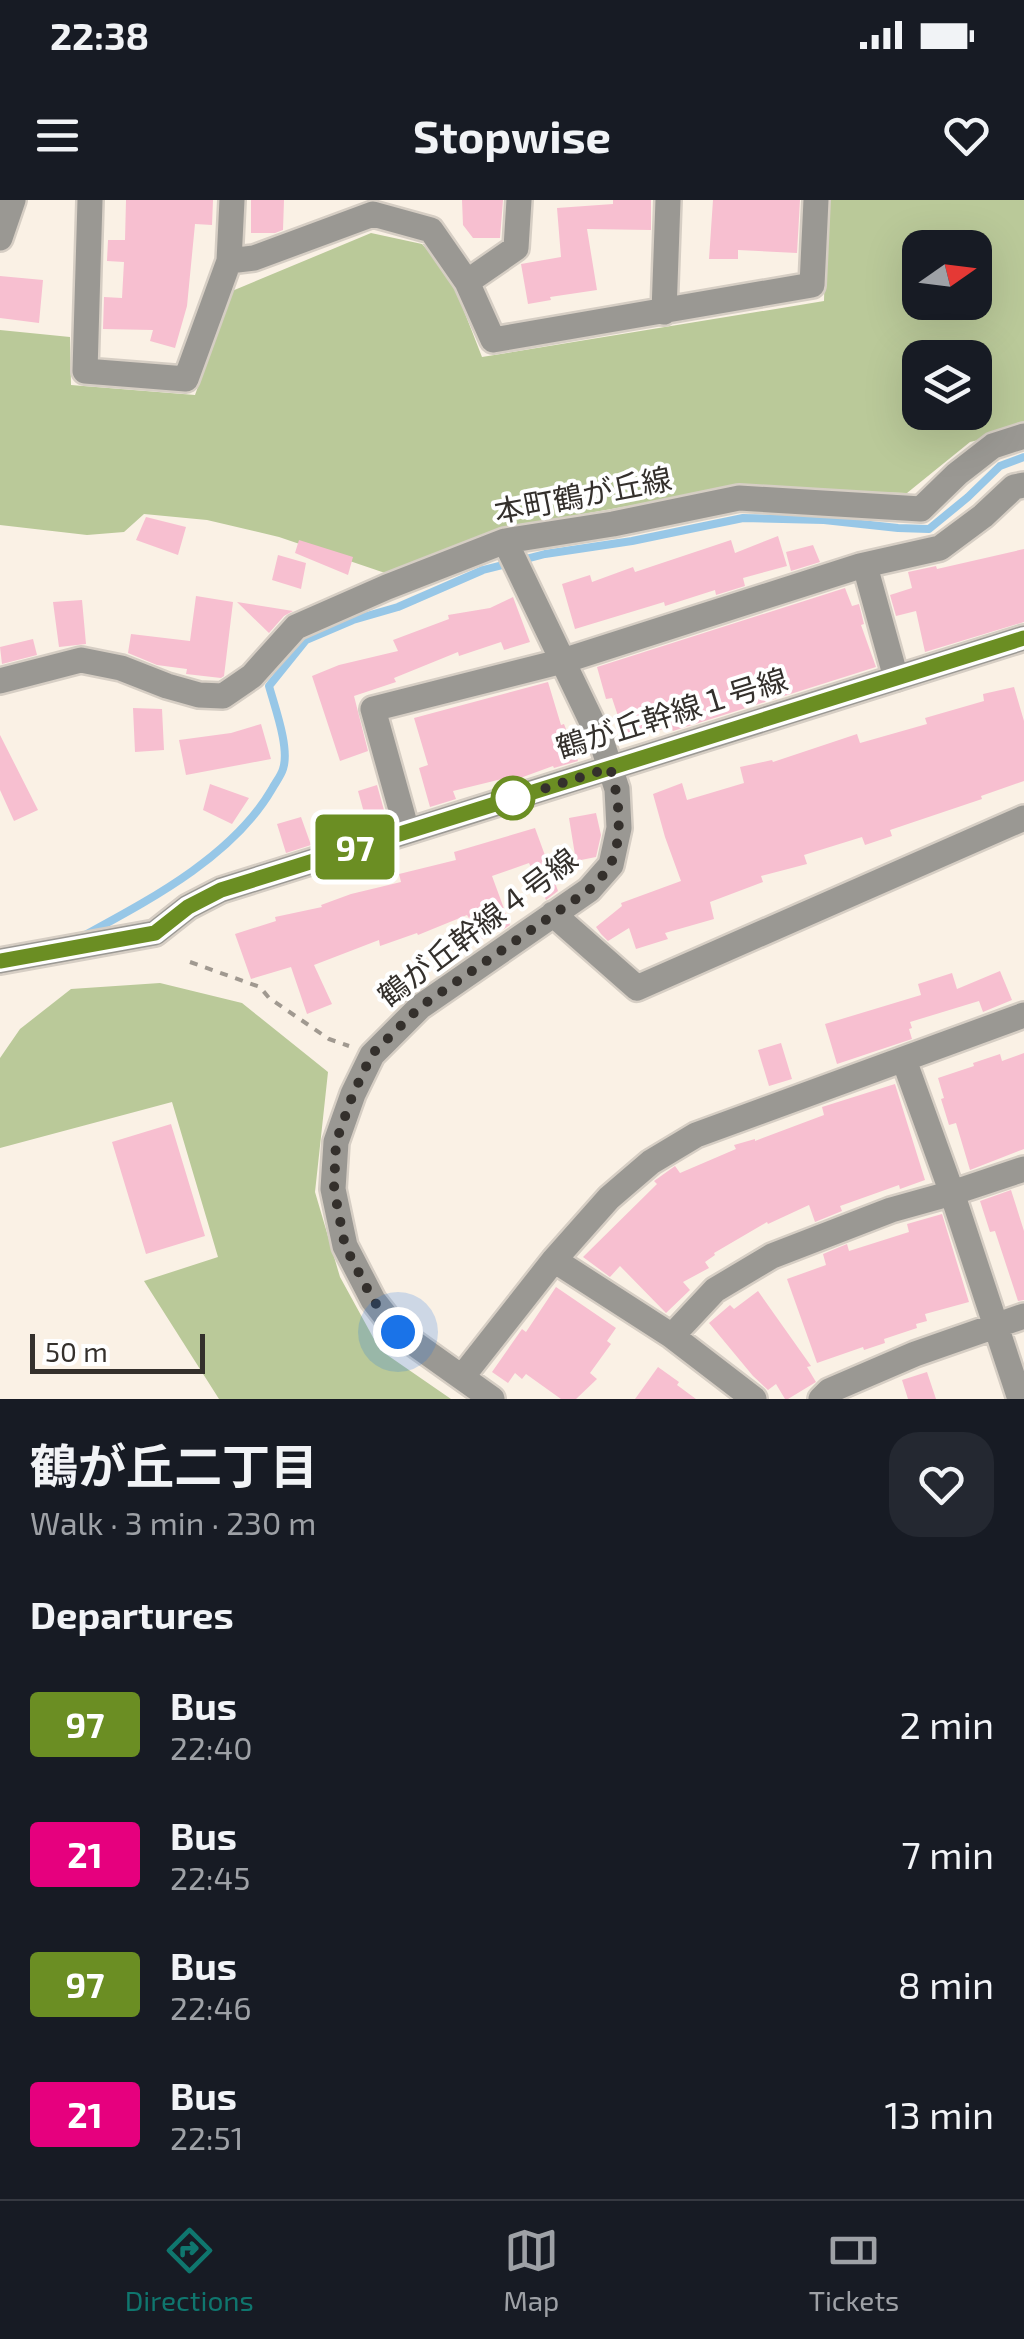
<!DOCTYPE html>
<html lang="en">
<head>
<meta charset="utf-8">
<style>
  body { margin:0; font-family:"Exo 2","Noto Sans JP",sans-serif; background:#242831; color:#f1f3f6; height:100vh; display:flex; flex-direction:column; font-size:38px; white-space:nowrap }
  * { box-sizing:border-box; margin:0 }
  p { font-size:32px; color:#9ea1a6 }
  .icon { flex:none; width:55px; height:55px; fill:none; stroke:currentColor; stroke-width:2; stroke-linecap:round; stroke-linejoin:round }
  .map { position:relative; height:1199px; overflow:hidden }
  .sheet { display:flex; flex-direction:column; background:#171b24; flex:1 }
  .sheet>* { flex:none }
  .badge { padding:0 20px; border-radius:8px; font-size:35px; line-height:65px }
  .needle { width:65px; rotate:76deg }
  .controls { position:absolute; left:902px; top:30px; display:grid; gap:20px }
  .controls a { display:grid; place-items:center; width:90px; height:90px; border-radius:20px; background:#171b24; box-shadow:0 10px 40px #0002; font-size:50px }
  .scale { position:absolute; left:30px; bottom:25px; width:175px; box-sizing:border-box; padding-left:10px; border:5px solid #34302c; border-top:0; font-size:28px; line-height:35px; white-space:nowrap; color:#34302c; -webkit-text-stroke:8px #fff; paint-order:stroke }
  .you { position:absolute; width:50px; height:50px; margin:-25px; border:8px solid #fff; border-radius:50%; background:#1a73e8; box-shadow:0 0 0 15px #1a73e833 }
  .map>.badge { position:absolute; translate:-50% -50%; box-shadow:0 0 0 5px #fff }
  h2 { padding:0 30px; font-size:38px; line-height:90px }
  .round { display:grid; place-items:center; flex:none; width:105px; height:105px; border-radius:30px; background:#242831 }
  .headline { display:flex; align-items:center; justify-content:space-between; height:170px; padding:0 30px }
  h1 { font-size:48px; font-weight:700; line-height:75px }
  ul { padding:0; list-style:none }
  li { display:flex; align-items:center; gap:30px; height:130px; padding:0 30px }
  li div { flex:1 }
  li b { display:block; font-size:38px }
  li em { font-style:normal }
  li .badge { min-width:110px; font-weight:700; text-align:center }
  .status { display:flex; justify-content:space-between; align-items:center; height:70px; padding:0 50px; background:#171b24; direction:ltr }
  .status svg { height:28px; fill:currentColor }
  header { display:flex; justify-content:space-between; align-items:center; height:130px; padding:0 30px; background:#171b24; font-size:45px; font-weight:700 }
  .tab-bar { display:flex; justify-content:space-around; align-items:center; height:140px; border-top:2px solid #363941; background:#171b24; font-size:28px; color:#9ea1a6 }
  .tab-bar a { display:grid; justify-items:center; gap:5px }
  .tab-bar .on { color:#0f766e }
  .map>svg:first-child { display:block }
  .forest { fill:#bac999; fill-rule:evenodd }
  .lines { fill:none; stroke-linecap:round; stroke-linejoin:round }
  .stream { stroke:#97c7e7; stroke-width:8 }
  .building { fill:#f7bfd0 }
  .minor-casing { stroke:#d6cec4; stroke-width:30 }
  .tertiary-casing { stroke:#d6cec4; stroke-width:30 }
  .path { stroke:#a09990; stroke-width:4; stroke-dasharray:8 8; stroke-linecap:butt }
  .minor { stroke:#9a9893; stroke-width:25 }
  .tertiary { stroke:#9a9893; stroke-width:25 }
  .line-casing { stroke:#fff; stroke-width:22 }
  .line { stroke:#6b8e23; stroke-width:15 }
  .walk { stroke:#34302c; stroke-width:10; stroke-dasharray:0 18 }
  .stop-dot { fill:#fff; stroke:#6b8e23; stroke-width:5 }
  .labels { text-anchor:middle; stroke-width:8; stroke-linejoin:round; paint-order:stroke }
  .street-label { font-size:30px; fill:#34302c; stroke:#fff }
</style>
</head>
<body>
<div class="status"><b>22:38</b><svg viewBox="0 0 49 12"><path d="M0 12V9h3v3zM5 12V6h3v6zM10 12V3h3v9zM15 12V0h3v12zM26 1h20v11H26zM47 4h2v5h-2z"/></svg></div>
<header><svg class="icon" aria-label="menu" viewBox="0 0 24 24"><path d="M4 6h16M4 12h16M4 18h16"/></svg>Stopwise<svg class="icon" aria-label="heart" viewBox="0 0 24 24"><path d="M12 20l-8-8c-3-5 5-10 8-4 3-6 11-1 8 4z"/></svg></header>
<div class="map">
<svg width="1024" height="1199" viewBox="0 0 1024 1199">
  <rect width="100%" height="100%" fill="#faf1e5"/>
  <path class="forest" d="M827,0H1024V229L970,242L907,293L723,289L511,327L388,374L279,337L207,320L144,314L124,332L87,335L0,325V130L70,137L71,185L195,195L232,91L371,33L422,44L450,75L482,157L824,101ZM920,48H975V102H920ZM920,158H975V212H920Z
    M160,783L242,803L328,872L315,992L340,1077L380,1150L451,1199H219L144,1081L218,1057L172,902L0,948V858L20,829L71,789Z"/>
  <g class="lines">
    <path class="stream" d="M85,735C151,699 233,656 272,589C275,583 281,576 283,569C290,548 275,508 269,486L306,440L353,420L398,407L483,370L545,354L632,341L743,318L824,320L898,328L929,329L968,297L1000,266L1024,257"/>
  </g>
  <path class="building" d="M126,0H213L212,25L195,24L187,106L175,148L150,141L153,130L103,129L104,97L122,98L124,62L107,61L108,40H125Z
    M251,0H284L283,30L275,33H251Z
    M462,0H503L500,38H473L463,25Z
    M613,0H651V30L587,29L597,90L550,97L551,100L528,104L521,64L561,57L557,8L613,4Z
    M713,0H800L797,53L738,50V59H709Z
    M0,76L43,80L39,123L0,118Z
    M146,317L186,327L178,355L136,340Z
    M778,336L787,366L743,378L745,386L716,395L715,390L665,406L664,402L575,429L562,384L590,375L592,382L633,367L635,372L731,340L735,353Z
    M299,340L353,357L348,375L295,353Z
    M813,345L820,362L791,371L786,352Z
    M1024,349V422L925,452L916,411L896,416L890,395L912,388L908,372L936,366L937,369Z
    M278,355L306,363L301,389L272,380Z
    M845,388L852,406L859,404L864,424L861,425L876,467L673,531L671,527L626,540L612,498L606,499L597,467Z
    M196,396L233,402L224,476L221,478L186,474L187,469L157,465L128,453L131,434L190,441Z
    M513,397L530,442L504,450L501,442L459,456L458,452L394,478L396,482L354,496L368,551L340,561L312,476L339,465L398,451L393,440L449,419L448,415L490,408Z
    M82,400L86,444L59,447L53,402Z
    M237,402L293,411L284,416L269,433Z
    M33,439L37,455L2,464L0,447Z
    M548,482L561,525L564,524L578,561L554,568L553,566L512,581L510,577L453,591L456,599L430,607L419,568L428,565L414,518Z
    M1014,487L1024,521V581L981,596L982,599L890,630L892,636L865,645L862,637L804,655L807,664L761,676L763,682L710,702L714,719L665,733L668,739L636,749L629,728L608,741L601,734L596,727L622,706L621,703L681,681L665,637L653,594L682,583L687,600L744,583L740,567L772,560L773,562L857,534L860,543L927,524L925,518L984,501L983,494Z
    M133,508L162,509L164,550L135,552Z
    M261,524L271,559L186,575L179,540L231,533Z
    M0,535L38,610L14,621L0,590Z
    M210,584L249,598L232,624L203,610Z
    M377,585L387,621L368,627L358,591Z
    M596,613L601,635L596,657L576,661L569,618Z
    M301,617L311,645L286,653L277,624Z
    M535,628L558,691L546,700L529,663L492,676L510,725L504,729L482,739L467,715L418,735L417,733L380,746L379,740L314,765L332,804L307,814L291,767L251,779L235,734L276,721L275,717L322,707L321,705L351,694L401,682L399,674L456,660L454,652Z
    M1000,771L1012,800L983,812L979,801L910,822L912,828L909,829L912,839L837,864L825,824L921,795L918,784L952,773L957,789Z
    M781,843L792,879L769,886L758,850Z
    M1024,853V949L970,970L956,923L949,925L941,899L944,898L938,878L974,866L973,863L1000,854L1002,861Z
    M895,884L925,980L900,989L899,985L840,1006L842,1011L815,1022L809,1005L768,1024L767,1022L714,1053L715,1055L705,1062L709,1068L683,1082L690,1090L666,1113L620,1066L610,1077L583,1057L657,984L654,981L675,966L680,973L736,949L734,945L755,939V941L824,915L822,907Z
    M171,924L205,1036L146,1054L112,942Z
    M1011,990L1024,1031V1100L1018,1101L995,1031L990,1032L980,1001Z
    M942,1014L969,1102L925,1114L927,1121L916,1124L917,1128L884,1139L885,1143L864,1150L863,1147L817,1163L787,1079L826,1065L823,1054L847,1044L849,1051L909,1032L907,1024Z
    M556,1087L616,1128L607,1141L611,1144L590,1173L597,1179L576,1199H561L526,1174L522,1179L515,1173L508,1183L492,1172L522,1129L526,1132Z
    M758,1091L811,1166L807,1167L816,1182L788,1199H785L776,1184L768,1190L753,1176L709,1123L730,1105L734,1109Z
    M658,1167L679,1182L677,1185L696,1199H635Z
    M927,1172L936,1199H908L902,1180Z"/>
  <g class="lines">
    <g class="minor-casing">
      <path id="minor" d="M90,0L85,171L186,179L229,61L232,0
        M0,38L13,0
        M229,61L254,58L373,14L431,30L467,82L493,140L812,85L816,0
        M467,82L516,48L519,0
        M664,112L668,0
        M865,366L896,478
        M0,481L81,460L121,468L167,486L199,495L223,496L252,476L296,427L387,387L505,341L613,324L739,298L921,309L957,274L993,246L1024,236
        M407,631L373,509L563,461L860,366L940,348L983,316L1014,287L1024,285
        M553,714L637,788L1024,618
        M904,860L952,993L1020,1199
        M554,1060L672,1136L754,1199
        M672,1136L715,1090L772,1056L891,1010L952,993L1024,969
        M462,1177L554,1060L609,998L651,962L696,935L1024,815
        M492,1199L398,1132L373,1100L345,1046L333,989L336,942L353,894L372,855L420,807L589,690L611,665L619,628L617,589L602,543L505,341
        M821,1199L829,1191L915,1154L1024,1116"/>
    </g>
    <g class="tertiary-casing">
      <path id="tertiary" d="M0,761L155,733L188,707L221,690L1024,438"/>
    </g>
    <path class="path" d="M190,762L260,787L269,798L329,839L349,846"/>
    <use href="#minor" class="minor"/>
    <use href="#tertiary" class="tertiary"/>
  </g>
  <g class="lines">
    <g class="line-casing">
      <path id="line" d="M0,761L155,733L188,707L221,690L1024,438"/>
    </g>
    <use href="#line" class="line"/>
    <path class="walk" d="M398,1132L373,1100L345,1046L334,989L336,942L353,894L372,854L420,807L589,690C595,683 606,674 610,665C624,639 619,595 610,568L508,600L513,598"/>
  </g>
  <circle class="stop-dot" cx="513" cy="598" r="20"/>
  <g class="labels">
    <g class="street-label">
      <text transform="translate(583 296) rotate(-11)" y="10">本町鶴が丘線</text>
      <text transform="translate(672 514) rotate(-17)" y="10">鶴が丘幹線１号線</text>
      <text transform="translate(478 728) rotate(-37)" y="10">鶴が丘幹線４号線</text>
    </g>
  </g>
</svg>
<div class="controls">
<a><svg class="needle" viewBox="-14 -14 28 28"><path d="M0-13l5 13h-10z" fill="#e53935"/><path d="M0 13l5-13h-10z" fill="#9ea1a6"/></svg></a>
<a><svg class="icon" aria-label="layers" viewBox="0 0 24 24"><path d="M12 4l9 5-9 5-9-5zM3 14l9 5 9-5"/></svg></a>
</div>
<div class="scale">50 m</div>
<div class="you" style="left:398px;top:1132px"></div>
<b class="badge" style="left:355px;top:647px;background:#6b8e23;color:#fff">97</b>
</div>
<section class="sheet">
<div class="headline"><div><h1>鶴が丘二丁目</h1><p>Walk · 3 min · 230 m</p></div><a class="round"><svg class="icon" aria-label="heart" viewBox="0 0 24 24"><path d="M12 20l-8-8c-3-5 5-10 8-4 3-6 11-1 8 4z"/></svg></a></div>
<h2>Departures</h2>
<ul>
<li><span class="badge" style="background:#6b8e23;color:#fff">97</span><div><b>Bus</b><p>22:40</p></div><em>2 min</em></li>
<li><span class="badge" style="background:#e6007e;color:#fff">21</span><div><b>Bus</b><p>22:45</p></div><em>7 min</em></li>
<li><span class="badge" style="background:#6b8e23;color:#fff">97</span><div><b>Bus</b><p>22:46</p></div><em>8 min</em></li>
<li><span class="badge" style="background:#e6007e;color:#fff">21</span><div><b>Bus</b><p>22:51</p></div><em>13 min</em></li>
</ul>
</section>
<nav class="tab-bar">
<a class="on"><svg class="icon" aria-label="directions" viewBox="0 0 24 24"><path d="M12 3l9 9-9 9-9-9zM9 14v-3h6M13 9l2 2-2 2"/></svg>Directions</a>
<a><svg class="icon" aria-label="map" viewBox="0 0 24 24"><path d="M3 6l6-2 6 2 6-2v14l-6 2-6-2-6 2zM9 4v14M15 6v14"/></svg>Map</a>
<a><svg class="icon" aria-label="tickets" viewBox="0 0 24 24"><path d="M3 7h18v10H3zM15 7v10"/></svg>Tickets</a>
</nav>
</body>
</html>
